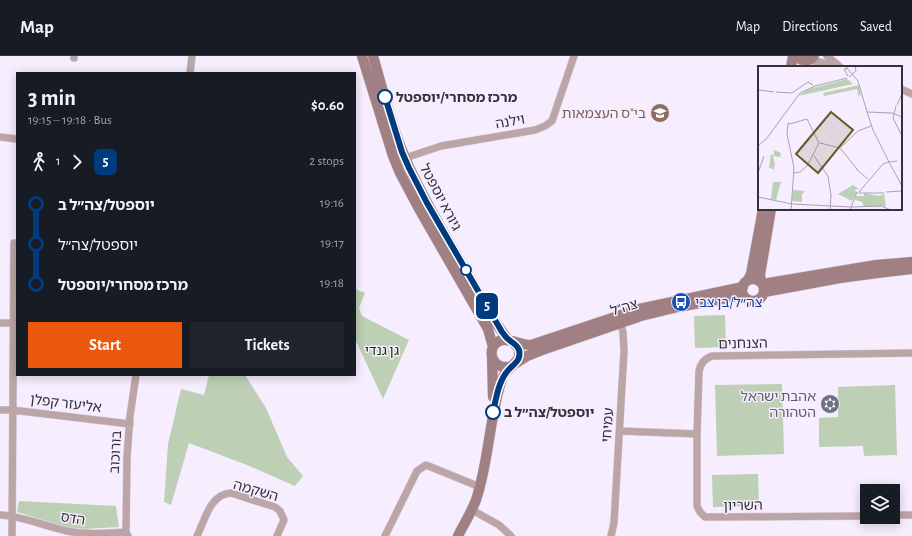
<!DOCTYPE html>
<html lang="en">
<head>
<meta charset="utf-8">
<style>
  body { margin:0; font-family:"Alegreya Sans","Noto Sans Hebrew",sans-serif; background:#20242c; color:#f1f3f6; height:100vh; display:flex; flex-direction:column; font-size:15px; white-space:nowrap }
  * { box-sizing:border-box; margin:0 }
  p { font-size:13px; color:#9ea1a6 }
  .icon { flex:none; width:22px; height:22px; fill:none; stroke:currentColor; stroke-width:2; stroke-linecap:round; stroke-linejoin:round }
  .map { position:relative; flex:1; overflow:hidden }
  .sheet { position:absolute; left:16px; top:16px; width:340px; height:304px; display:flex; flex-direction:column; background:#171b24; border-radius:0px; box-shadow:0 2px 10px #0003 }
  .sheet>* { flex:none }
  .badge { padding:0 8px; border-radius:6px; font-size:14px; line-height:26px }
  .fabs { position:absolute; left:860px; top:428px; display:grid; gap:8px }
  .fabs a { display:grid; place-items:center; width:40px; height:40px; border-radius:0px; background:#171b24; box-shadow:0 2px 10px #0003; font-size:20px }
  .map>.badge { position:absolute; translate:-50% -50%; box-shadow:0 0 0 2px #fff }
  .legs { display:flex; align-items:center; gap:6px; height:44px; padding:0 12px; font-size:13px }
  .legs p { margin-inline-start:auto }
  .summary { display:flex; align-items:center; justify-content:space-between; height:68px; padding:0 12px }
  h1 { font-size:22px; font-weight:700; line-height:30px }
  .cta { display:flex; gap:8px; margin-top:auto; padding:8px 12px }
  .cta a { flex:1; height:46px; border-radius:0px; background:#ea580c; color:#fff; font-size:16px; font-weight:700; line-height:46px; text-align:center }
  .cta a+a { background:#20242c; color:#f1f3f6 }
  ul { padding:0 12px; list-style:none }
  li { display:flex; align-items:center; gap:14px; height:40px; font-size:15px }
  li i { display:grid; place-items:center; width:6px; height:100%; margin:0 5px; background:currentColor }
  li i::after { content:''; width:10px; height:10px; margin:-5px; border:3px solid; border-radius:50%; background:#171b24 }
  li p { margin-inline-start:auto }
  li:first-child i { background:linear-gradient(#0000 50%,currentColor 0) }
  li:last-child i { background:linear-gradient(currentColor 50%,#0000 0) }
  header { display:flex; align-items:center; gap:24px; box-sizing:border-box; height:56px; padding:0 20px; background:#171b24; border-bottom:1px solid #363941 }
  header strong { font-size:19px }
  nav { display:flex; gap:22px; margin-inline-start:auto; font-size:14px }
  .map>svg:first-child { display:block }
  .green { fill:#bdd0b5 }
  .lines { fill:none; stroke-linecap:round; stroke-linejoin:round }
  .street-casing { stroke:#d3cbdb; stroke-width:8 }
  .secondary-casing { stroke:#d3cbdb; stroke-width:11 }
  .street { stroke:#bca5a7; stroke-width:7 }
  .secondary { stroke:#a18083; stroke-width:10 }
  .line-1-casing { stroke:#fff; stroke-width:9 }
  .line-1 { stroke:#003b80; stroke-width:6 }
  .stop-1-dot { fill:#fff; stroke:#003b80; stroke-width:2 }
  .labels { text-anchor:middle; stroke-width:3; stroke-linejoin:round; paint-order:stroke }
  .stop-label { font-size:14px; font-weight:bold; fill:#353139; stroke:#f6edfe; text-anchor:start }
  .education-label { font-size:14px; fill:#785e54; stroke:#f6edfe; text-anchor:end }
  .street-label { font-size:14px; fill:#353139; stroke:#f6edfe }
  .transit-label { font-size:14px; fill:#164399; stroke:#f6edfe; text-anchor:start }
  .park-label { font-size:14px; fill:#143600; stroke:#f6edfe }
  .worship-label { font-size:14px; fill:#5b616d; stroke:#f6edfe; text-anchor:end }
  .inset-road { fill:none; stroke:#a9a2af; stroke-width:1 }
  .view { fill:#6b5827; fill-opacity:0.15; stroke:#6b5827; stroke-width:2 }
  .inset-edge { fill:none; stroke:#353139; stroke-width:2 }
</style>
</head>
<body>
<header>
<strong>Map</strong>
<nav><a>Map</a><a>Directions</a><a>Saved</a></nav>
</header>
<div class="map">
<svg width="912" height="480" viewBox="0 0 912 480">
  <rect width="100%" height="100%" fill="#f6edfe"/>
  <path class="green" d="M355,233L365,237L359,252L362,260L409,284L383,343L355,283Z
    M725,259L726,291L695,292L694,260Z
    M209,319H245L266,352L287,401L303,420L295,430L247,409L189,387L171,449L164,446L168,388L181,333L204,339Z
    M782,328L784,398L717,400L715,329Z
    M895,329L897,399L864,400L863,390L819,391V362L838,361V331Z
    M758,418L759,450L713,451L712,419Z
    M19,445L116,450L119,471L84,473L66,471L17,456Z"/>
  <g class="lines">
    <g class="street-casing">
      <path id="street" d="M827,0L838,9
        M74,2V0
        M810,4L840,11
        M190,17L192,0
        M901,33L912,38
        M0,81L17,83
        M405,102L441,90L535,74L545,70L552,65L574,0
        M0,267H14
        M0,354H12L130,368
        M620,375L697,378
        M472,454L499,469L511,480
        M0,459C23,460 44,470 67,475C86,479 106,477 126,476
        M893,459H912
        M867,460L705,461L700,456L697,450V378L699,315C701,307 704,303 712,300L912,297
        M12,480L14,187
        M128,480L126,476L127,401L130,360L136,319
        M197,480C205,464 210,438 231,437L275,451L280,455L284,464L277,480
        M385,480L417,415L426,409L480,431
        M611,480L614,467L624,295L623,276L619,263"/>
    </g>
    <g class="secondary-casing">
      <path id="secondary" d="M362,0L393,100L400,117L418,151L488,273L493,291
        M373,0C384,38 393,77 410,113C435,166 467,216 496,267L508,284
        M796,0C802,6 809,6 814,0
        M791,11L793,0
        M742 234a11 11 0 1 1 22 0a11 11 0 1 1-22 0Z
        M748,224L751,218L763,153
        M761,226L760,219L771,153
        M762,228L876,209L912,206
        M764,236L840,222L877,217L912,213
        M492,301L493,341
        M516,307L527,300L542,294L641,260L678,251L738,240L746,242
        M512,310C490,317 484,287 503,284C511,283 521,289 531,289L639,253L743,231
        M458,480C464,468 471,457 476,444C488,408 489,369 499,333C501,326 502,321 506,316C513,307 521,306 519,293L513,286"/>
    </g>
    <use href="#street" class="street"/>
    <use href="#secondary" class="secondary"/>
  </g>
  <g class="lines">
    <g class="line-1-casing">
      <path id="line-1" d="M385,41L402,96L409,112L427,147L502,276C504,278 506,282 508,283C512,287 517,288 519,294C522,306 511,309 506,317C498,328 496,343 493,356"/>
    </g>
    <use href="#line-1" class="line-1"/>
  </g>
  <defs>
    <g id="school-disc" transform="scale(1)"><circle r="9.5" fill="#8d6e63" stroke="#f6edfe"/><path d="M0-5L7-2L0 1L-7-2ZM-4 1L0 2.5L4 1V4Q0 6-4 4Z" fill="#fff"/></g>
    <g id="bus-disc" transform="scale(1)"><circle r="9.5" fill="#1a4fb4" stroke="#f6edfe"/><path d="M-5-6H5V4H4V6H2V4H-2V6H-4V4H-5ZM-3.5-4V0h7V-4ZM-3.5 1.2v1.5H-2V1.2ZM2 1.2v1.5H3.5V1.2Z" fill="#fff"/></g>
    <g id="synagogue-disc" transform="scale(1)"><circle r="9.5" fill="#6b7280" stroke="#f6edfe"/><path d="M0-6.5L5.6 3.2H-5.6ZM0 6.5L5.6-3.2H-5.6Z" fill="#fff"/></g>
  </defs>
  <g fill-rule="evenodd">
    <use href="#school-disc" x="660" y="57"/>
    <use href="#bus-disc" x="681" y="246"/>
    <use href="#synagogue-disc" x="830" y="348"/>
  </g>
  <g class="stop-1-dot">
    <circle cx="385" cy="41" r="7"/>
    <circle cx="466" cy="214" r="5"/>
    <circle cx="493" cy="356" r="7"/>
  </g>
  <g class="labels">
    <g class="stop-label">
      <text x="396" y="46">מרכז מסחרי/יוספטל</text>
      <text x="504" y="361">יוספטל/צה״ל ב</text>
    </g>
    <g class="education-label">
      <text x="646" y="62">בי"ס העצמאות</text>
    </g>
    <g class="street-label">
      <text transform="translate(510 65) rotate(-10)" y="5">וילנה</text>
      <text transform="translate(441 141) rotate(62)" y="5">גיורא יוספטל</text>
      <text transform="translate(624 251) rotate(-17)" y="5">צה"ל</text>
      <text transform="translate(743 287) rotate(-1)" y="5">הצנחנים</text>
      <text transform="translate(66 347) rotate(7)" y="5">אליעזר קפלן</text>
      <text transform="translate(607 369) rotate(-86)" y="5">עמיחי</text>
      <text transform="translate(115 396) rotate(-87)" y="5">בורוכוב</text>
      <text transform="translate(256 434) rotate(16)" y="5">השקמה</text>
      <text transform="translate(743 449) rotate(-1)" y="5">השריון</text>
      <text transform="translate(73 462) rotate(9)" y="5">הדס</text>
    </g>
    <g class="transit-label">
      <text x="695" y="251">צה״ל/בן צבי</text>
    </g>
    <g class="park-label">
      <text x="382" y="299">גן גנדי</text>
    </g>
    <g class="worship-label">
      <text x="816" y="345">אהבת ישראל<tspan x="816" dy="16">הטהורה</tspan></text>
    </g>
  </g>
  <g transform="translate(758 10)">
    <rect width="144" height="144" fill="#f6edfe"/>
    <path d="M89,13L95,18L40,30L51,23ZM101,19L103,29L100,30L99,23L66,30L65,27ZM16,84L23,87L22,91L15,90L17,99L15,106V103L11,102L13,88L16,90ZM15,116H23L18,134L13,133ZM95,119L101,123L96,124L99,126L94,135L80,128ZM35,124L47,125L44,128V136L34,135ZM106,127L121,130L126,128L128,140L106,141L104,136L97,134L98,130H106Z" fill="#bdd0b5"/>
    <path class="inset-road" d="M87,0L100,15L109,46M90,2L86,3L90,10M91,11L98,5L97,0M1,24L16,26M18,26L34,27L50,16L55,19M139,39L144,28M138,40L135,52L144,70M109,46L134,47L144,51M32,58L49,53M32,58L30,57L29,68L36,102L33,144M62,77L82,82L99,103M0,80L9,72L42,27L57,20L89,12M83,81L100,65L113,60M56,90L70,110L73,130M139,95L131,96L144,120M98,103L110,113M0,107L6,90M36,107L42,106L49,100L61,77L49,53M101,126L125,98L131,96L115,64L109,46M128,126L144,125M100,127H126M0,131L34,138L93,141M93,141L123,140L133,144M72,144L73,129M92,144L99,126"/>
    <path class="view" d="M73,46L95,64L60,107L38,88Z"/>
    <rect width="144" height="144" class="inset-edge"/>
  </g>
</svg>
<div class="fabs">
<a><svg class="icon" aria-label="layers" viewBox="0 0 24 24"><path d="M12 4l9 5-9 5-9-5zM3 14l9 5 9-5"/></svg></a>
</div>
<b class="badge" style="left:487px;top:250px;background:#003b80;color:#fff">5</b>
<section class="sheet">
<div class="summary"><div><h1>3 min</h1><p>19:15 – 19:18 · Bus</p></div><b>$0.60</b></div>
<div class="legs"><svg class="icon" aria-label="walk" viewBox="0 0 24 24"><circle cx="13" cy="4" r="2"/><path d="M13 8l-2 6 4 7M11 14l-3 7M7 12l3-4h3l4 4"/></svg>1<svg class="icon" aria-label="forward" viewBox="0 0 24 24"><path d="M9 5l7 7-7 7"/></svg><b class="badge" style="background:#003b80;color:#fff">5</b><p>2 stops</p></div>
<ul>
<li><i style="color:#003b80"></i><b>יוספטל/צה״ל ב</b><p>19:16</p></li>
<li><i style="color:#003b80"></i><span>יוספטל/צה״ל</span><p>19:17</p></li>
<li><i style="color:#003b80"></i><b>מרכז מסחרי/יוספטל</b><p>19:18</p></li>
</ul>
<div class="cta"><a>Start</a><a>Tickets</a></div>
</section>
</div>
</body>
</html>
